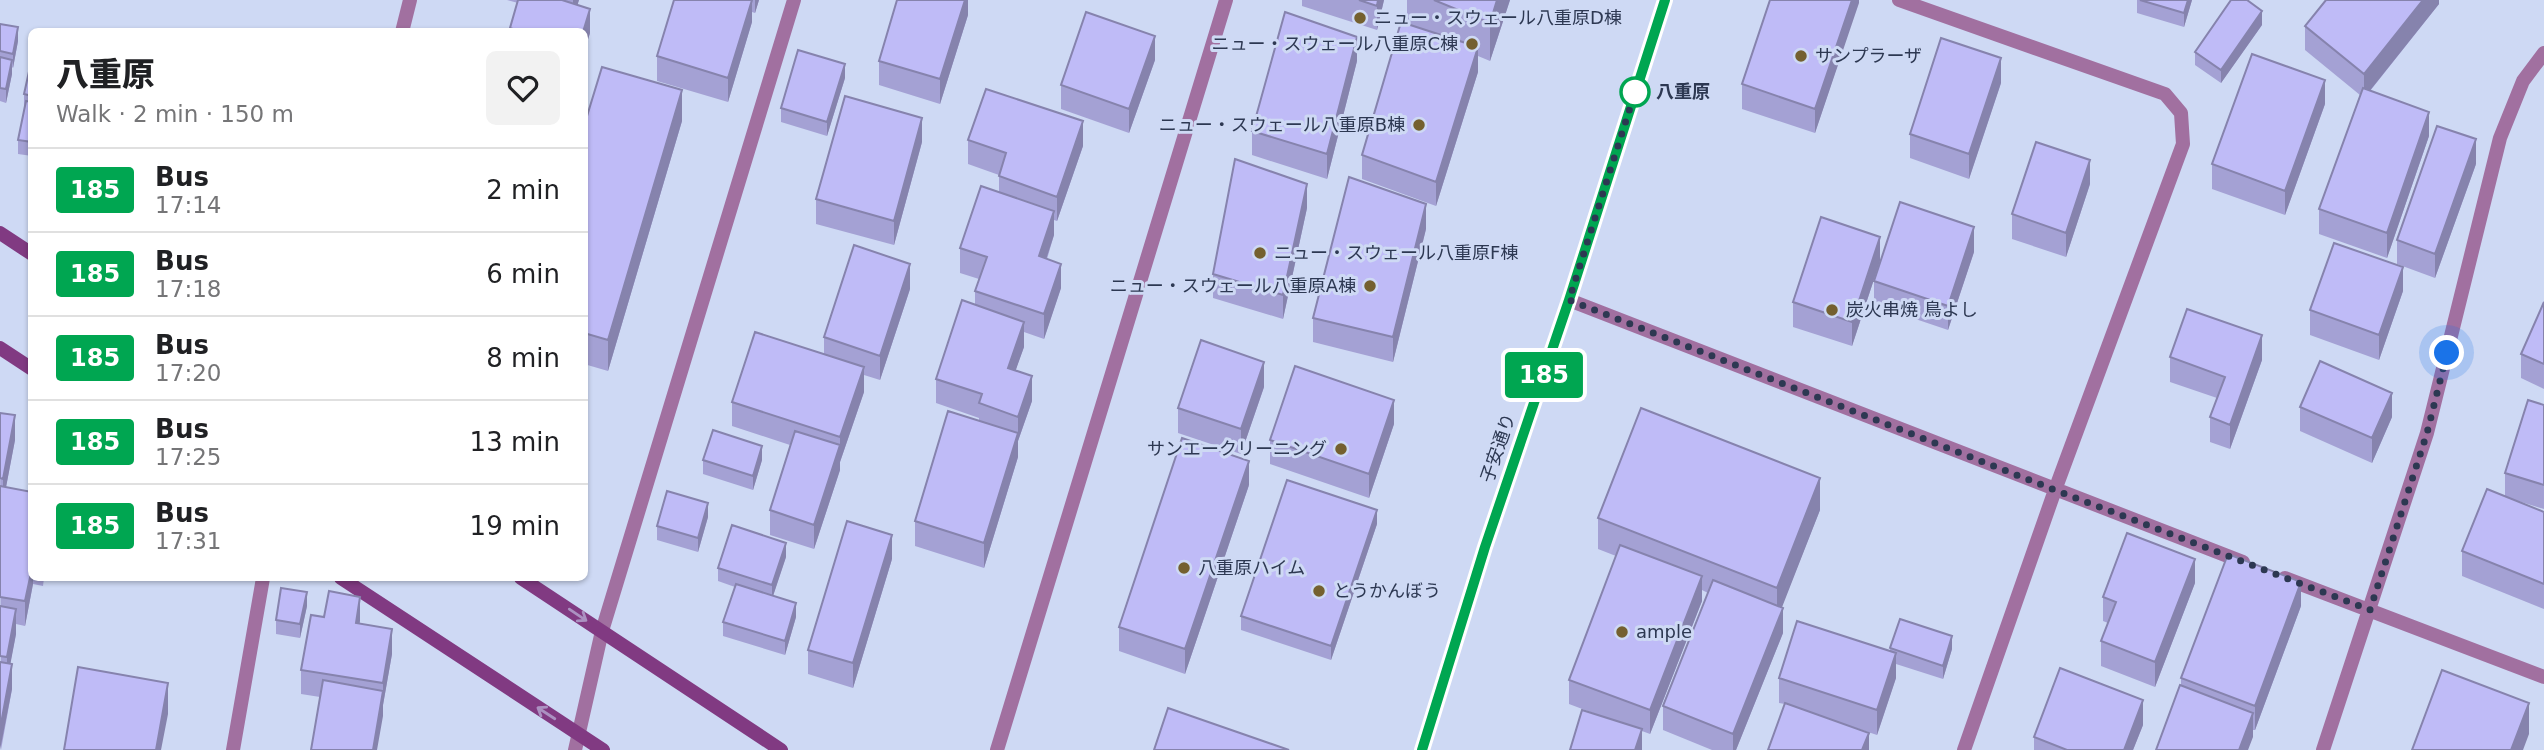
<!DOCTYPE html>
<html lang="en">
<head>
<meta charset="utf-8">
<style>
  body { margin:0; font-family:"DejaVu Sans","Noto Sans JP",sans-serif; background:#f2f2f2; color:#202124; height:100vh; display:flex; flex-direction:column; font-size:26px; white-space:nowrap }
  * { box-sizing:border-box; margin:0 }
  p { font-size:23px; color:#757577 }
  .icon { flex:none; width:38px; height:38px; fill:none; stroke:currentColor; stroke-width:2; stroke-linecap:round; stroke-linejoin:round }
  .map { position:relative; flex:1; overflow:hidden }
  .panel { position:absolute; left:28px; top:28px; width:560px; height:553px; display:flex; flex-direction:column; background:#fff; border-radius:10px; box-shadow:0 2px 5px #0004 }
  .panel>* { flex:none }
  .badge { padding:0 14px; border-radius:5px; font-size:24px; line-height:46px }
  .you { position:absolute; width:35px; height:35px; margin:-18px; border:5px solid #fff; border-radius:50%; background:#1a73e8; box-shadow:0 0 0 10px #1a73e833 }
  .map>.badge { position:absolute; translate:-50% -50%; box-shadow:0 0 0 4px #fff }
  .round { display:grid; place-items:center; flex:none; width:74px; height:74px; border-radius:10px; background:#f2f2f2 }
  .headline { display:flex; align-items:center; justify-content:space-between; height:119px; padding:0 28px }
  h1 { font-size:33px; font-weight:800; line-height:52px }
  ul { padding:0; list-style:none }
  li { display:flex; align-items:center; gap:21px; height:84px; padding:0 28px; border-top:2px solid #e0e0e0 }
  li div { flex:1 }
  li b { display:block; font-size:26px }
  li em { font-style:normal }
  li .badge { min-width:77px; font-weight:700; text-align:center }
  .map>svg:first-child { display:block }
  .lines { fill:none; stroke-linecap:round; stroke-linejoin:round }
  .street { stroke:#a170a0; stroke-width:14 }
  .secondary { stroke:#813a82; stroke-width:14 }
  .wall { fill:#a4a1d4 }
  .shaded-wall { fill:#8683ad }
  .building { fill:#bfbbf7; stroke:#8683ad; stroke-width:2 }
  .oneway { stroke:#ab91c1 }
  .line-casing { stroke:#fff; stroke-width:16 }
  .line { stroke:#00a651; stroke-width:10 }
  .walk { stroke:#2d3852; stroke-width:7; stroke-dasharray:0 12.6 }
  .poi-dot { fill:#74602f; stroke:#ced9f4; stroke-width:2.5 }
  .stop-dot { fill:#fff; stroke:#00a651; stroke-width:3.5 }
  .labels { text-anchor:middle; stroke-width:6; stroke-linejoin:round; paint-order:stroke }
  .poi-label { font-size:18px; fill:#2d3852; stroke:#ced9f4; text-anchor:start }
  .stop-label { font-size:18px; font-weight:bold; fill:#2d3852; stroke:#ced9f4; text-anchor:start }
  .street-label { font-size:18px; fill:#2d3852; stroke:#ced9f4 }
</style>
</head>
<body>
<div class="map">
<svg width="2544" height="750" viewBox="0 0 2544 750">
  <rect width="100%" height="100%" fill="#ced9f4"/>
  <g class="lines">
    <path class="street" d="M1899,0L2165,94L2181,113L2183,144L2055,490L1964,750
      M402,32L410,0
      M1569,300L2243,562
      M2285,578L2544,677
      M233,750L263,578
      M575,750L602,631L794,0
      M997,750L1226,0
      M2323,750L2427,433L2500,138L2523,81L2544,53"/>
    <path class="secondary" d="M0,233L32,254
      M0,348L32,369
      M341,578L603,750
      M521,578L781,750
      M1422,750L1485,547L1569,300L1665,0"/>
  </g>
  <path class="wall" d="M507,0H579L577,5L590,33L584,52V32H510V28L518,3Z
    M674,0H759L755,13L752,12V22L728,102L657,81V56Z
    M968,0V15L940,104L879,85V61Z
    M1302,0H1384L1377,30L1302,6Z
    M1407,0H1510L1490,61L1478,56V72L1436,206L1362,179V155L1407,24Z
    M1859,0L1815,133L1742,109V84Z
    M2137,0H2192L2184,27L2137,13Z
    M2439,0V4L2370,91L2429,136L2387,258L2319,234V209L2360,95L2305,50V26Z
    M0,24L18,41L13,68L12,67V74L6,103L0,101Z
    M2262,25L2221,83L2195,65V52Z
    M32,58V156L18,154V140L25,108H24V94Z
    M1155,60L1129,133L1061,109V85Z
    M1357,61L1327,179L1252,155V131Z
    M845,78L827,136L781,122V108Z
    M2001,83L1969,179L1910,158V134Z
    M2325,104L2285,215L2212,189V164Z
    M682,121L608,371L584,364V126Z
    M968,140L1083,146L1057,221L1054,220V235L1047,259L1061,288L1044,339L1024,332V347L1015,371L1032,401L1018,441V457L984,568L915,546V521L979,421V418L936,403V379L975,305V291L979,279L960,273V248L999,192V175L968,164Z
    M922,142L894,245L816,224V199Z
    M2476,164L2435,278L2397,264V240Z
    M2090,184L2066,257L2012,239V214Z
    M1307,208L1283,319L1213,298V274Z
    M1426,229L1393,362L1313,342V318Z
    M1974,252L1948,330L1874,305V281Z
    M1880,261L1852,346L1793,327V302Z
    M910,289L880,380L864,375V392L840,462V470L814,549L770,535V510L790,445L732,426V402L824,354V337Z
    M2403,291L2379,360L2310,335V310Z
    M2544,302V389L2521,378V354Z
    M2170,357L2262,360L2230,449L2210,442V417L2217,398L2170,382Z
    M1264,387L1241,454L1178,433V408Z
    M2544,405V509L2518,501L2544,512V609L2462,576V551L2505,497V473Z
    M2300,407L2392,417L2372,463L2300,431Z
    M0,413L15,440L6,487L32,578H44L43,586L33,584L25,626L16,624V634L10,664L12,689L1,750Z
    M1394,424L1369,498L1270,464V440Z
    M703,460H762L753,490L703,474Z
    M1249,485L1185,674L1119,651V627Z
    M1820,510L1781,608L1783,633L1736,750H1712L1663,730V706L1708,593L1702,590V601L1650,734L1642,731V750L1609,719L1569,704V680L1616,556L1598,549V518Z
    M708,517L698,552L657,540V526Z
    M1377,524L1331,660L1241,630V616Z
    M786,557L773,596L796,617L785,655L723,636V622L735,587L718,581V568Z
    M892,559L853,688L808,674V650Z
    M2195,583L2155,687L2101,666V641L2108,623L2103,621V597Z
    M307,606L300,638L276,634V620Z
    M2301,606L2255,730H2253V737L2181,685V678Z
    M360,623L392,654L383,705V716L320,697L301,694V670Z
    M1890,648L1952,649L1943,679L1896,664V678L1877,735L1841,723L1869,750L1785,704L1779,703V678L1890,651Z
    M2143,725L2133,750H2034V737Z"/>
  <path class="shaded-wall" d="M573,0H579L573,20Z
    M752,0V22L728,102V78Z
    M755,0H759L755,13Z
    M965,0H968V15L940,104V79Z
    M1378,0H1384L1377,30V6Z
    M1497,0H1510L1490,61V23Z
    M1852,0H1859V3L1815,133V109Z
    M2188,0H2192L2184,27V13Z
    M2423,0H2439V4L2364,98V74Z
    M590,9V33L584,52V32H583Z
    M2262,11V25L2221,83V70Z
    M18,27V41L13,68V54Z
    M1155,36V60L1129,133V109Z
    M1357,37V61L1327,179V154Z
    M1478,47V72L1436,206V182Z
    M2001,58V83L1969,179V154Z
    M12,60V74L6,103V89Z
    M845,64V78L827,136V122Z
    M2325,80V104L2285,215V191Z
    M682,90V121L608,371V340Z
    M2429,112V136L2387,258V233Z
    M922,118V142L894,245V221Z
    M1083,121V146L1057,221V197Z
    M2476,139V164L2435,278V254Z
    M2090,160V184L2066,257V233Z
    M1307,184V208L1283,319V295Z
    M1426,204V229L1393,362V337Z
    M1054,211V235L1039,281V256Z
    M1974,227V252L1948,330V306Z
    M1880,237V261L1852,346V322Z
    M910,264V289L880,380V356Z
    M1061,264V288L1044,339V314Z
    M2403,267V291L2379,360V335Z
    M1024,322V347L1008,392V368Z
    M2262,335V360L2230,449V425Z
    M1264,362V387L1241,454V429Z
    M864,367V392L840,462V437Z
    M1032,376V401L1018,441V417Z
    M2392,393V417L2372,463V438Z
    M1394,400V424L1369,498V474Z
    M15,415V440L3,503V479Z
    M1018,433V457L984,568V543Z
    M840,445V470L814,549V525Z
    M762,446V460L753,490V476Z
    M1249,461V485L1185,674V649Z
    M1820,478V510L1777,620V588Z
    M708,503V517L698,552V538Z
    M1377,510V524L1331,660V646Z
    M892,535V559L853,688V663Z
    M786,543V557L772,599V585Z
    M2195,559V583L2155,687V662Z
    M32,568V578H33V584L25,626V601Z
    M1702,576V601L1650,734V710Z
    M2301,582V606L2255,730V706Z
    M307,592V606L300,638V624Z
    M360,597V621L356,647V623Z
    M796,603V617L785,655V641Z
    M1783,608V633L1736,750H1733V734Z
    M16,609V634L7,682V657Z
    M392,629V654L383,705V716L377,750H373L383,694V683Z
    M1952,636V649L1943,679V666Z
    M1896,653V678L1877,735V710Z
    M12,664V689L0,750V729Z
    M168,683V714L161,750H156Z
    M2143,700V725L2133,750H2124Z
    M2529,703V734L2523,750H2511Z
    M2253,713V737L2248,750H2239Z
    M1642,729V750H1635Z
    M1869,733V750H1862Z"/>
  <path class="building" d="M518,0H562L590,9L583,32H521L510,28Z
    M674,0H752L728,78L657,56Z
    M897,0H965L940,79L879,61Z
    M1359,0H1378L1377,6Z
    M1434,0H1497L1490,23Z
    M1770,0H1852L1815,109L1742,84Z
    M2140,0H2188L2184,13Z
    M2231,0H2247L2262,11L2221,70L2195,52Z
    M2326,0H2423L2364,74L2305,26Z
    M1086,12L1155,36L1129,109L1061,85Z
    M1285,12L1357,37L1327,154L1252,131Z
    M1401,22L1478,47L1436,182L1362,155Z
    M0,24L18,27L13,54L0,51Z
    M1941,38L2001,58L1969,154L1910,134Z
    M798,50L845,64L827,122L781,108Z
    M2252,54L2325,80L2285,191L2212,164Z
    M0,57L12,60L6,89L0,88Z
    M32,58V96L24,94Z
    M602,67L682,90L608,340L584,333V126Z
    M2363,88L2429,112L2387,233L2319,209Z
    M986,89L1083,121L1057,197L999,176L1006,153L968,140Z
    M845,96L922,118L894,221L816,199Z
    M26,101L32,102V142L18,140Z
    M2437,126L2476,139L2435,254L2397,240Z
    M2036,142L2090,160L2066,233L2012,214Z
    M1235,159L1307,184L1283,295L1213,274Z
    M1349,177L1426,204L1393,337L1313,318Z
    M981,186L1054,211L1039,256L1061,264L1044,314L975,291L987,257L960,248Z
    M1900,202L1974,227L1948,306L1874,281Z
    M1821,217L1880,237L1852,322L1793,302Z
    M2334,243L2403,267L2379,335L2310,310Z
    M854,245L910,264L880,356L824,337Z
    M962,300L1024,322L1008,368L1032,376L1018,417L979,403L982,394L936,379Z
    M2544,302V364L2521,354Z
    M2187,309L2262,335L2230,425L2210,417L2225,377L2170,357Z
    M755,332L864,367L840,437L732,402Z
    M1201,340L1264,362L1241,429L1178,408Z
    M2320,361L2392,393L2372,438L2300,407Z
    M1295,366L1394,400L1369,474L1270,440Z
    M2528,400L2544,405V485L2505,473Z
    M1641,408L1820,478L1777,588L1598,518Z
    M948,411L1018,433L984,543L915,521Z
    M0,413L15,415L3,479L0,478Z
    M713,430L762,446L753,476L703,460Z
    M795,431L840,445L814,525L770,510Z
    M1182,438L1249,461L1185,649L1119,627Z
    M1287,480L1377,510L1331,646L1241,616Z
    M0,486L32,492V568L25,601L0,597Z
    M2487,489L2544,512V584L2462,551Z
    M667,491L708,503L698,538L657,526Z
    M847,521L892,535L853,663L808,650Z
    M732,525L786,543L772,585L718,568Z
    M2127,533L2195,559L2155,662L2101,641L2116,602L2103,597Z
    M1620,545L1702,576L1650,710L1569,680Z
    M2228,554L2301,582L2255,706L2181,678Z
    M1713,580L1783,608L1733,734L1663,706Z
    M736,584L796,603L785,641L723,622Z
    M281,588L307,592L300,624L276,620Z
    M329,591L360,597L356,623L392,629L383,683L301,670L311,615L324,617Z
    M0,606L16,609L7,657L0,656Z
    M1900,619L1952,636L1943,666L1890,648Z
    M1797,621L1896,653L1877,710L1779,678Z
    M0,662L12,664L0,729Z
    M78,667L168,683L156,750H64Z
    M2060,668L2143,700L2124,750H2067L2034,737Z
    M2442,670L2529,703L2511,750H2412Z
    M323,680L383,691L373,750H311Z
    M2180,685L2253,713L2239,750H2156Z
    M1785,703L1869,733L1862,750H1768Z
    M1168,708L1289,750H1154Z
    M1582,710L1642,729L1635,750H1570Z"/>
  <defs><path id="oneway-shaft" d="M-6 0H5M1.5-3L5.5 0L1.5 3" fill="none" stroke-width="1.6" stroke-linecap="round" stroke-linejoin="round" transform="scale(1.75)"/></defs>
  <g class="oneway">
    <use href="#oneway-shaft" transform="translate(578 615) rotate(34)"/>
    <use href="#oneway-shaft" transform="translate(546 713) rotate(-147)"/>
  </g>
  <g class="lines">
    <g class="line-casing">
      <path id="line" d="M1422,750L1485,547L1569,300L1665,0"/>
    </g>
    <use href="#line" class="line"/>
    <path class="walk" d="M1635,92L1636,89L1569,300L2055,490L2370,610L2427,433L2447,353"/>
  </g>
  <g class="poi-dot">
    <circle cx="1360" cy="18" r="7"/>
    <circle cx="1472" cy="44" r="7"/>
    <circle cx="1801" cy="56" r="7"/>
    <circle cx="1419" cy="125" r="7"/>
    <circle cx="1260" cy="253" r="7"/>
    <circle cx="1370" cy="286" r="7"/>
    <circle cx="1832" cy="310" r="7"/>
    <circle cx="1341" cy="449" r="7"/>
    <circle cx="1184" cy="568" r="7"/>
    <circle cx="1319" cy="591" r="7"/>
    <circle cx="1622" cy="632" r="7"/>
  </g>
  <circle class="stop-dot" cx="1635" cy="92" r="14"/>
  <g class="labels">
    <g class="poi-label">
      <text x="1374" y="24">ニュー・スウェール八重原D棟</text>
      <text x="1458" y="50" text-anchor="end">ニュー・スウェール八重原C棟</text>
      <text x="1815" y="62">サンプラーザ</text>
      <text x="1405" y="131" text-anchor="end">ニュー・スウェール八重原B棟</text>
      <text x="1274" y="259">ニュー・スウェール八重原F棟</text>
      <text x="1356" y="292" text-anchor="end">ニュー・スウェール八重原A棟</text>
      <text x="1846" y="316">炭火串焼 鳥よし</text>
      <text x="1327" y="455" text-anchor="end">サンエークリーニング</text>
      <text x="1198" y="574">八重原ハイム</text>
      <text x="1333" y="597">とうかんぼう</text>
      <text x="1636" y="638">ample</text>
    </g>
    <g class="stop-label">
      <text x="1656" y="98">八重原</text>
    </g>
    <g class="street-label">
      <text transform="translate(1498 448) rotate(-71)" y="6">子安通り</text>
    </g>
  </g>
</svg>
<div class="you" style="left:2447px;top:353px"></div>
<b class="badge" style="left:1544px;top:375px;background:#00a651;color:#fff">185</b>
<section class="panel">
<div class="headline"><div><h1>八重原</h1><p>Walk · 2 min · 150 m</p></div><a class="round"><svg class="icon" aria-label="heart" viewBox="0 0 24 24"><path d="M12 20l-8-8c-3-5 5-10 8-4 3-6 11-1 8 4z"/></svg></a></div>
<ul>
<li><span class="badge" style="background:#00a651;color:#fff">185</span><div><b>Bus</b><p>17:14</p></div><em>2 min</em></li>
<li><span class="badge" style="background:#00a651;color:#fff">185</span><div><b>Bus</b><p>17:18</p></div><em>6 min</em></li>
<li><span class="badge" style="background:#00a651;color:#fff">185</span><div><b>Bus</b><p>17:20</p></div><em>8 min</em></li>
<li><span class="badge" style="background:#00a651;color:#fff">185</span><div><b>Bus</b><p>17:25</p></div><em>13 min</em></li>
<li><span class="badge" style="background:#00a651;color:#fff">185</span><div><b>Bus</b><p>17:31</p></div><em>19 min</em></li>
</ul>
</section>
</div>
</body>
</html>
